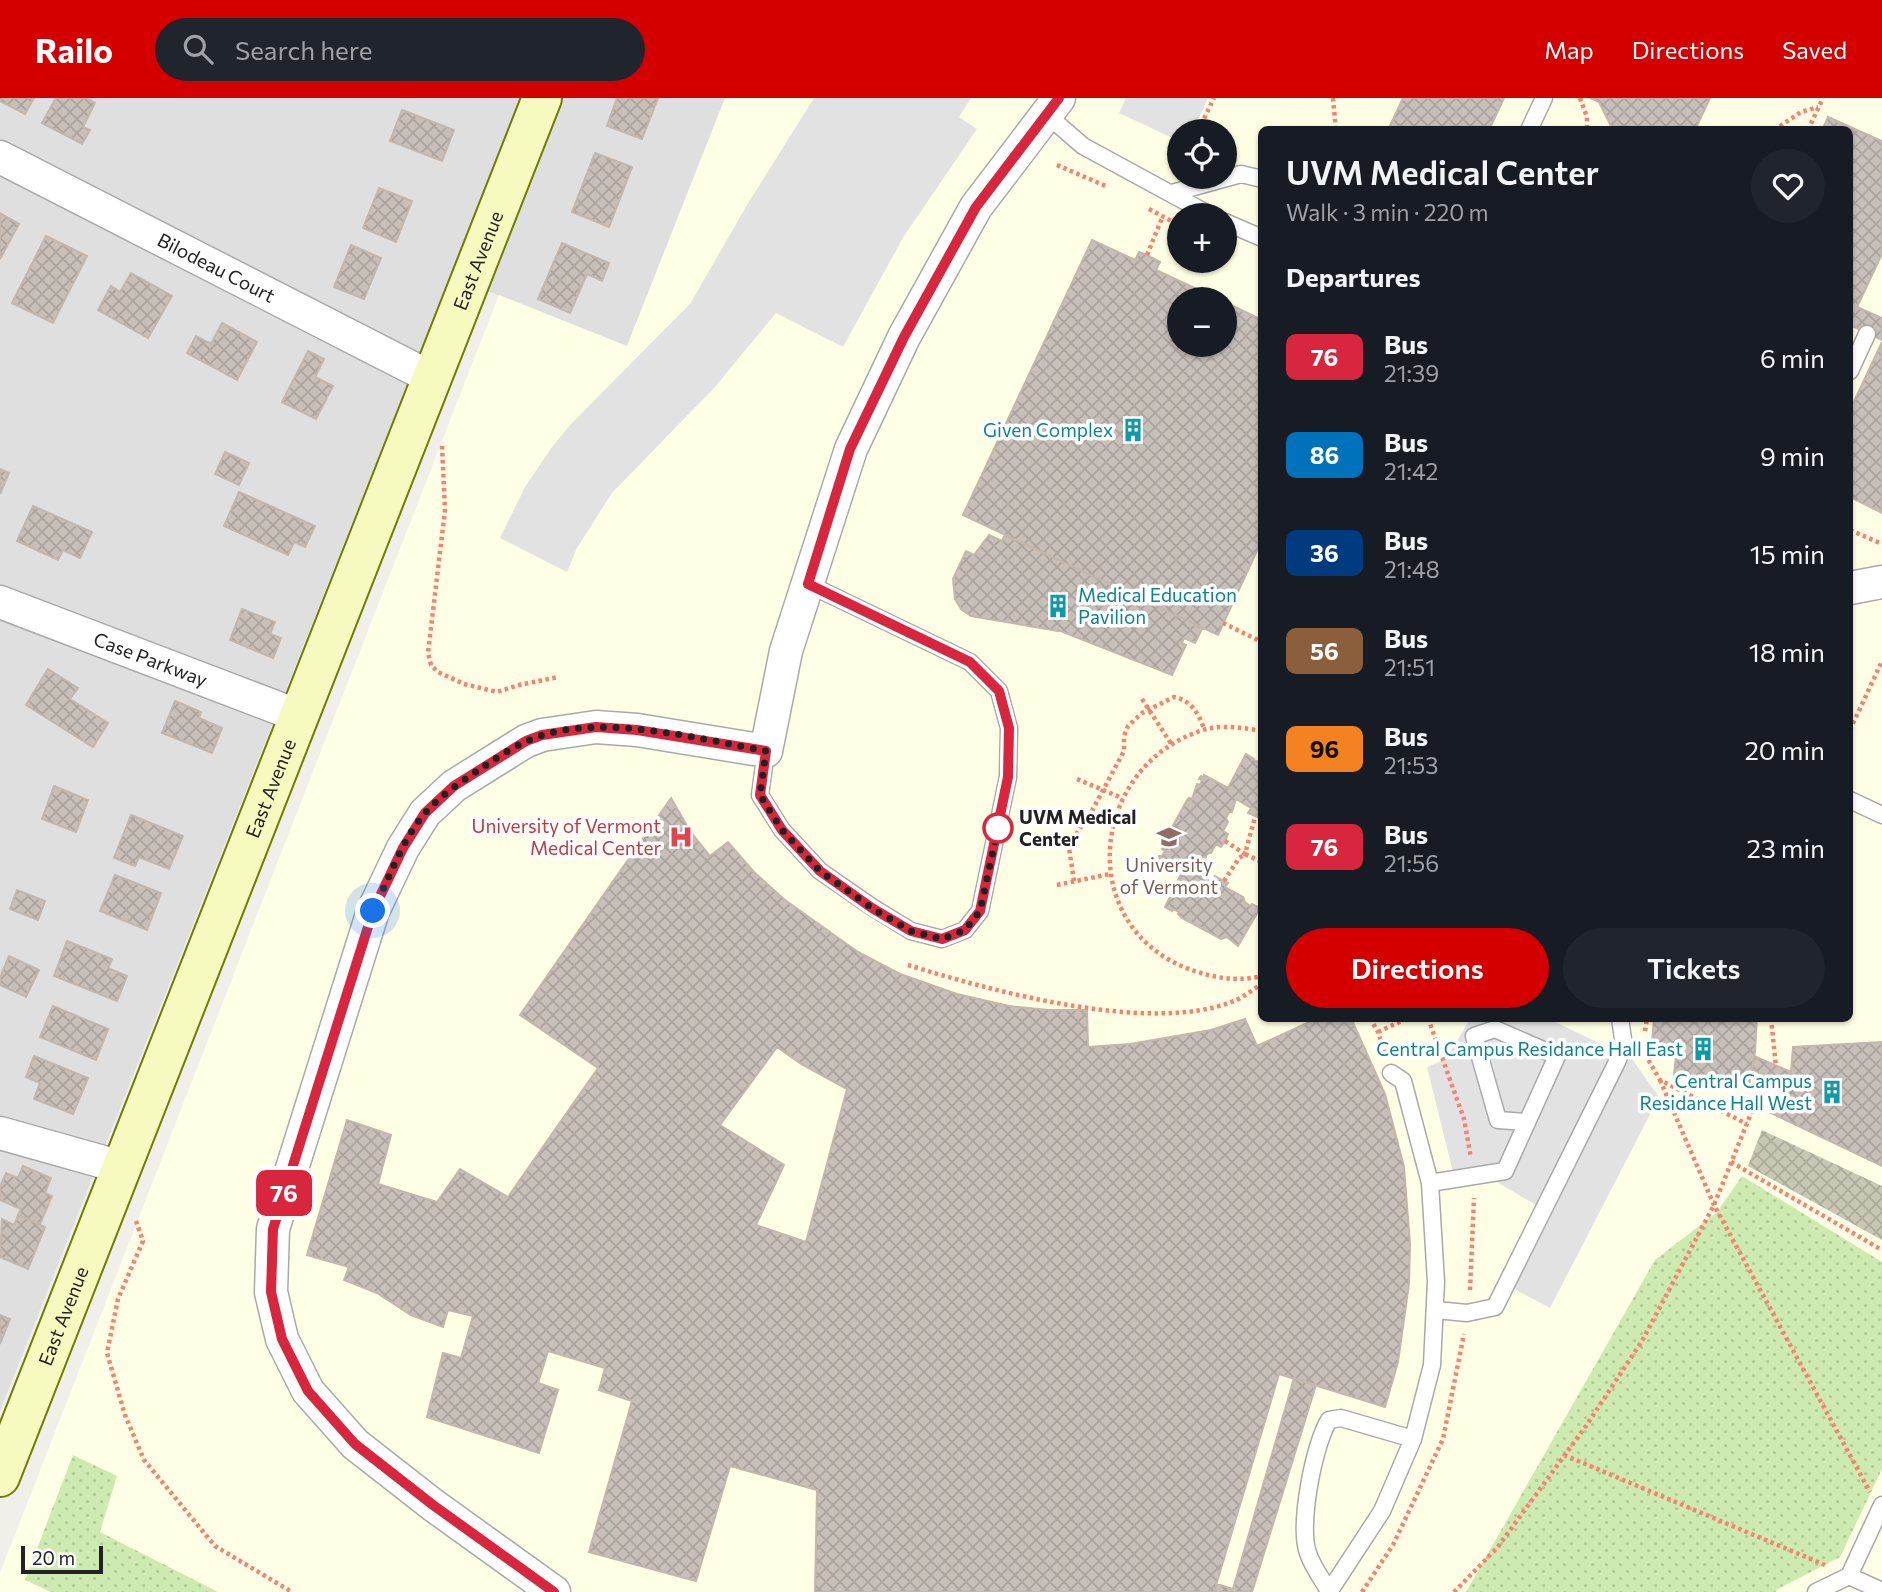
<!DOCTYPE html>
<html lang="en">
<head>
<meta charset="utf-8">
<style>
  body { margin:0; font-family:Commissioner,sans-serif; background:#20242c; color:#f1f3f6; height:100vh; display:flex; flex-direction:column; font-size:26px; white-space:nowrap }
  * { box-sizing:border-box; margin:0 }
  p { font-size:23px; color:#9ea1a6 }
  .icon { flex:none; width:38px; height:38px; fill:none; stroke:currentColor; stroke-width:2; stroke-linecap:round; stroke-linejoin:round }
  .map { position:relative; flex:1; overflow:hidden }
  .side { position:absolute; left:1258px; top:28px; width:595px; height:896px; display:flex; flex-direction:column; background:#171b24; border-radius:10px; box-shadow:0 2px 5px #0004 }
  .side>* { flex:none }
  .badge { padding:0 14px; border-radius:10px; font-size:24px; line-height:46px }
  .controls { position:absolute; left:1167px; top:21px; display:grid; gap:14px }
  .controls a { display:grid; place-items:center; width:70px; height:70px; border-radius:50%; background:#171b24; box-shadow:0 2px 5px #0004; font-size:35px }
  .scale { position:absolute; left:21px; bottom:18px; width:82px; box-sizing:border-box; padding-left:7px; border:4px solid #222; border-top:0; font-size:19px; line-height:24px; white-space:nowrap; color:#222; -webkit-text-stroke:5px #fff; paint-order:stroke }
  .you { position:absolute; width:35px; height:35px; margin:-18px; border:5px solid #fff; border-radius:50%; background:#1a73e8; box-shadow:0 0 0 10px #1a73e833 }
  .map>.badge { position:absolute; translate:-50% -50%; box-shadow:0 0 0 4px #fff }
  h2 { padding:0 28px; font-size:26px; line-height:63px }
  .round { display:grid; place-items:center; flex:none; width:74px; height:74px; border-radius:37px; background:#20242c }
  .summary { display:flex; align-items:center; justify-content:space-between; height:119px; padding:0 28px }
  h1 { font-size:33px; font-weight:600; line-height:52px }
  .action { display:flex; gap:14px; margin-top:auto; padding:14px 28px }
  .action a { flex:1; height:80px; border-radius:42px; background:#d40000; color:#fff; font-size:28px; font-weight:600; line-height:80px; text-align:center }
  .action a+a { background:#20242c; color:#f1f3f6 }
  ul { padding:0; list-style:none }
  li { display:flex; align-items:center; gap:21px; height:98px; padding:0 28px }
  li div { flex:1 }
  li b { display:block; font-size:26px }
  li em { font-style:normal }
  li .badge { min-width:77px; font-weight:700; text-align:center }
  header { display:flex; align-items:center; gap:42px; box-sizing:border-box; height:98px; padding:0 35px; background:#d40000; color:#fff }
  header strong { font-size:33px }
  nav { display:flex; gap:38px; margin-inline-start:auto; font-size:24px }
  .search { width:490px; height:63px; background:#20242c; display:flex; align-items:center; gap:18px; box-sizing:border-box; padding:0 24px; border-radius:38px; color:#9ea1a6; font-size:26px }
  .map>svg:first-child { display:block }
  .residential { fill:#e0dfdf }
  .education { fill:#ffffe5; fill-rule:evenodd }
  .construction { fill:url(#construction-cross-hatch) }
  .grass { fill:url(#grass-dots) }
  .parking { fill:#e2e2e2 }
  .building { fill:url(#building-cross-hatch); stroke:#c4b6ab; stroke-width:2; fill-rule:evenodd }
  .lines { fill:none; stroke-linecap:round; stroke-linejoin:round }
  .lane-casing { stroke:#a9a9a9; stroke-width:19 }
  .street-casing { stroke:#a9a9a9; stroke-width:35 }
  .secondary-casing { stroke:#707d05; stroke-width:42 }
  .path { stroke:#fa8072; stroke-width:4.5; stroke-dasharray:3.5 3.5; stroke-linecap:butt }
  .lane { stroke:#fff; stroke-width:16 }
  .street { stroke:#fff; stroke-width:32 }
  .secondary { stroke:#f7fabf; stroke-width:38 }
  .line-casing { stroke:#fff; stroke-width:16 }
  .line { stroke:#d7263d; stroke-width:10 }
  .walk { stroke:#222; stroke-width:7; stroke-dasharray:0 12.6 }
  .stop-dot { fill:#fff; stroke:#d7263d; stroke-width:3.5 }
  .labels { text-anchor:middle; stroke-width:7; stroke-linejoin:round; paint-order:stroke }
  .street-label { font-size:19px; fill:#222; stroke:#fff }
  .culture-label { font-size:19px; fill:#0d838f; stroke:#fff; text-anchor:end }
  .stop-label { font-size:19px; font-weight:bold; fill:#222; stroke:#fff; text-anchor:start }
  .health-label { font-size:19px; fill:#be3a42; stroke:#fff; text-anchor:end }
  .education-label { font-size:19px; fill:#785e54; stroke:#fff }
</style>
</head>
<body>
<header>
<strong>Railo</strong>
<div class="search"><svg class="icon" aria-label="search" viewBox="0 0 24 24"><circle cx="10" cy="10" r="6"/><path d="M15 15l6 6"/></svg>Search here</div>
<nav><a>Map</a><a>Directions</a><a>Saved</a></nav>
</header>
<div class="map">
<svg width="1882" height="1494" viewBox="0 0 1882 1494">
  <defs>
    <pattern id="construction-cross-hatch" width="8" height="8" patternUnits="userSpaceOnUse" patternTransform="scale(1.75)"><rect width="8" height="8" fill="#c7c7b4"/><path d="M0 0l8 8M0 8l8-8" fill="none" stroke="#abab9a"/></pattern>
    <pattern id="grass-dots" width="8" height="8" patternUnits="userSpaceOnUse" patternTransform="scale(1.75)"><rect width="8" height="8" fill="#cdebb0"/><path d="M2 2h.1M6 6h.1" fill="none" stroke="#b0c997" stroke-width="1.8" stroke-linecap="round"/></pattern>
    <pattern id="building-cross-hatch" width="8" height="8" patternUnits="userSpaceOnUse" patternTransform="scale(1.75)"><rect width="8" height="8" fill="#c7bfb8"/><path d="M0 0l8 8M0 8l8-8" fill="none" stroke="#aba49e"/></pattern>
  </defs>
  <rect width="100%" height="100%" fill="#f2efe9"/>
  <path class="residential" d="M0,0H725L627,249L450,178L0,1313Z"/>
  <path class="education" d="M725,0H1882V1494H0V1475L499,197L627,248ZM1262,32H1850V920H1262ZM1180,33H1225V79H1180ZM1180,117H1225V163H1180ZM1180,201H1225V247H1180Z"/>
  <path class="construction" d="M1762,1032L1882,1088V1142L1748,1068Z"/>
  <path class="grass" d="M1742,1078L1882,1164V1371L1840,1459L1778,1491L1776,1494H1466L1655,1162L1717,1114Z
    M73,1357L117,1378L100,1434L218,1494H51L25,1482Z"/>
  <path class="parking" d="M814,0H971L959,19L977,31L904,138L843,249L776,215L715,289L612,395L577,450L567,474L500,440L525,389L552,349L571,326L690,206L747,107Z
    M1126,0H1208L1193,33H1180L1179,43L1119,15Z
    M1470,921H1549L1632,961L1659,999L1550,1210L1503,1185L1541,1110L1490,1080L1456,1086L1427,969L1446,961Z"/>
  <path class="building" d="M1,0H34L25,16L0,3Z
    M56,0H86L95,5L83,29L90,32L82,46L42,25Z
    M617,0H658L642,41L607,28Z
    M1403,0H1504L1489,32H1388Z
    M1590,0H1710L1695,32H1613L1599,4Z
    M402,12L454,32L442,63L390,43Z
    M1828,19L1882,43V156L1857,209L1882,220V242L1850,227V32H1822Z
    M595,55L632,69L609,129L572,114Z
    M379,90L412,103L396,144L363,130Z
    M0,115L19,126L0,161Z
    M46,138L87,158L53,225L12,205Z
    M1092,142L1135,162L1139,154L1147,157L1160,164L1156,172L1218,201H1180V247H1225V204L1262,222V442L1218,537L963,417Z
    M562,145L609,165L602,183L587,176L570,215L538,201Z
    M351,147L381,160L364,201L334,189Z
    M131,175L172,198L148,240L98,212L111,188L120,194Z
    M222,225L257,244L237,282L187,255L196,238L211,246Z
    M1882,244V415L1850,399V312Z
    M308,253L324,261L315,279L333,288L316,321L282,304Z
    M225,354L249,365L239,387L215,376Z
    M0,371L9,375L0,396Z
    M239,394L315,428L305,449L294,444L288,457L224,428Z
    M33,408L92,434L80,460L63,452L58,462L17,443Z
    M989,437L1002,443L1005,437L1195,526L1194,527L1202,531L1195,545L1184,540L1182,545L1186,547L1172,577L1058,532V533L971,518L961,511L955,501L953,481L966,453L974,457Z
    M242,511L275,524L270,536L281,540L273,560L230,542Z
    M48,571L78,590L70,601L108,625L93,649L26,607Z
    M175,603L201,614L199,620L222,630L212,655L162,635Z
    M1246,656L1254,661L1253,662L1262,665V721L1248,715L1251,710L1236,701L1232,714H1229L1226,720L1228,724L1223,733L1228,736L1225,743L1221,749L1216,746L1211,755L1207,756L1201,772L1199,771L1196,776L1212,783L1215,778L1224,783L1228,785L1225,789L1243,799L1245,804L1250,808L1252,806L1258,809L1259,812L1238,848L1227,839L1221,841L1182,820L1178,816L1179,814L1173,811L1172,813L1165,809L1182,774L1160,762L1159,758H1162L1165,753L1162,751L1173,738L1170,736V733L1187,702L1189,700L1192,701L1197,686L1200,687L1202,682L1199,681L1201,678L1203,680L1204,677L1228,690Z
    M54,688L88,702L76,734L42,721Z
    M671,700L690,733L710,758L728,744L754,774L785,802L858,854L900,876L957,896L1009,908L1049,912H1087L1088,949L1130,946L1211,932L1245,921L1257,948L1318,920H1351L1385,996L1404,1069L1410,1146L1409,1186L1398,1264L1385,1309L1279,1276L1214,1494H815L817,1392L730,1368L696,1483L589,1454L632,1303L599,1292L605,1270L548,1253L538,1285L558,1292L539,1355L427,1319L443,1255L461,1260L473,1218L448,1212L443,1229L411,1217L377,1195L344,1182L349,1169L307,1157L347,1022L391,1037L378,1086L437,1104L460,1071L508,1099L598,970L520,917ZM777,949L801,966L847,991L806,1144L756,1127L784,1067L720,1027Z
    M131,717L183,738L169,771L139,759L135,768L114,760Z
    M115,777L161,795L147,832L100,813Z
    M17,792L45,803L38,822L10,811Z
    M67,843L112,861L108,870L127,878L117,903L54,878Z
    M9,858L39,872L26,899L0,887V879Z
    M53,908L108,931L96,962L40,939Z
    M1654,920H1757L1755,954L1749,988L1674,977L1676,958L1651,956Z
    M1882,944V1068L1771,1015L1791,974L1793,949Z
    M34,958L88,980L73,1016L34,1001L40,985L26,979Z
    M1754,958L1791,974L1785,985L1752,972Z
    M23,1068L51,1080L45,1095L52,1098L40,1126L18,1117L21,1111L0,1102V1089L6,1075L18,1080Z
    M18,1117L45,1129L28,1171L0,1159L2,1121L14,1127Z
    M0,1217L10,1221L0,1246Z
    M1294,1280L1316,1287L1252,1494H1214L1217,1486L1233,1491Z"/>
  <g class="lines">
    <g class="lane-casing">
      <path id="lane" d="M1046,16L1083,48L1210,117
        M1529,32L1544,0
        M1172,95L1241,76L1262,81
        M1225,124L1262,140
        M1850,273L1867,236
        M766,653L760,697L782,732L820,773L872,809L911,833L942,841L965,832L980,813L1008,679L1009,630L999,593L970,564L808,486
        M1850,702L1882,717
        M1430,1085L1505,1073L1557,958L1495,931L1474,938L1498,1022L1527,1024
        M1436,1212L1467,1215L1495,1209L1616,966L1624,948L1620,920
        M1849,1478L1882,1493
        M1329,1493C1322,1481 1312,1468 1308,1455C1298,1428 1314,1346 1329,1322L1341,1320L1413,1341
        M1329,1494L1382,1413L1413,1341L1432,1267L1436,1184L1430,1085L1403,983L1391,975
        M1816,1494L1849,1478L1882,1407"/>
    </g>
    <g class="street-casing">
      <g id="street">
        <path id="s1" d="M0,59L432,280"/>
        <path d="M1850,490L1882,484"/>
        <path id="s2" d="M0,504L299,618"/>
        <path d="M0,1035L121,1069"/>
        <path d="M554,1494L433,1407L355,1346L308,1293L282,1241L271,1194L273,1131L373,813L403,750L425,715L454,688L526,643L542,637L596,629L637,632L766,653L786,553L851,351L904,239L976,109L1059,0"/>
      </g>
    </g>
    <g class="secondary-casing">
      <g id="secondary">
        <path id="s3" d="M0,1379L542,0"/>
      </g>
    </g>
    <path class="path" d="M1333,0L1336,32
      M1580,0L1587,19V32
      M1774,32L1801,14L1818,9
      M1808,32L1823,0
      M1198,33L1214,0
      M1057,67L1108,89
      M1149,111L1175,125
      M1147,157L1162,120
      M442,348L445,412L428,555L431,567L438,574L464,586L497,594L519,587L558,579
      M1850,432L1882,446
      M1223,525L1262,544
      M1142,601L1172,647
      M1850,632L1882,563
      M1262,633C1244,630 1221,626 1203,632C1089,668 1074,828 1189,871C1213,880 1237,884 1262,878
      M1077,681L1122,700
      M1225,743L1245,756L1255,719
      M1074,783L1069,750L1071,744L1093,711L1124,653V638L1128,628L1142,615L1174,599C1191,602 1199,616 1204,631
      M1224,783L1239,760L1245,756L1262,764
      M1057,787L1110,776
      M908,867C992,893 1151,937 1234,903C1244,899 1253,891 1262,886
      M1370,920L1378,934L1385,955
      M1428,920L1464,1021L1471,1060
      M1771,920L1776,969
      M1645,933L1647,920
      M1378,934L1408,920
      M1645,956L1660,982L1747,1026
      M1660,982L1714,1107L1870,1394
      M1731,1064L1882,1152
      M136,1123L143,1143L118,1201L107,1255L125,1317L144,1362L215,1448L292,1494
      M1470,1192L1474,1100
      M1564,1357L1825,1467
      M1362,1494L1393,1447L1443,1341L1464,1236
      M1454,1494L1497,1450L1586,1328L1642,1243L1714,1107L1754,1008L1773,981"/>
    <use href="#lane" class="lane"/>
    <use href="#street" class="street"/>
    <use href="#secondary" class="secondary"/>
  </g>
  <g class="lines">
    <g class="line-casing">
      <path id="line" d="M554,1494L433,1407L355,1346L308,1293L282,1241L271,1194L273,1131L373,813L403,750L425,715L454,688L526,643L542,637L596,629L637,632L766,653L760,697L782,732L820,773L872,810L911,833L942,841L965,832L980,813L1008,679L1009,630L999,593L970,564L808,486L850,351L904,239L976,109L1059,0"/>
    </g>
    <use href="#line" class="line"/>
    <path class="walk" d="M373,813C389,781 402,741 426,714C441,697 461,684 480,671C498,659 518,645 540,638C604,616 700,641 766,653L760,697L782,732L820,773L872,810L911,833L942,841L965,832L980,813L998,730"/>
  </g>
  <defs>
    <g id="building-bare" transform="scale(1.89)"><path d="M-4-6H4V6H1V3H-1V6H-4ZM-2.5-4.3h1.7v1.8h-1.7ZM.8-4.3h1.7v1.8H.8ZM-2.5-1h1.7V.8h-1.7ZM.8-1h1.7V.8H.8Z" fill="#0f9aa8" stroke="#fff" stroke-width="2.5" paint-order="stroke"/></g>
    <g id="hospital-bare" transform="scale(1.89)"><path d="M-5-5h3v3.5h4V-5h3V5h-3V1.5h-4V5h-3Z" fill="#e0444e" stroke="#fff" stroke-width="2.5" paint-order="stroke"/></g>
    <g id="university-bare" transform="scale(1.89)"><path d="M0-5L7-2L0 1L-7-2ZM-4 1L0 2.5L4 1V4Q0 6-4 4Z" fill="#8d6e63" stroke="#fff" stroke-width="2.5" paint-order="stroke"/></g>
  </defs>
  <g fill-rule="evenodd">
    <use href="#building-bare" x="1133" y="332"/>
    <use href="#building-bare" x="1058" y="508"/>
    <use href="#hospital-bare" x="681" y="739"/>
    <use href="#university-bare" x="1169" y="739"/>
    <use href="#building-bare" x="1703" y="951"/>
    <use href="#building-bare" x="1832" y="994"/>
  </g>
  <circle class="stop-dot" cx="998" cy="730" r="14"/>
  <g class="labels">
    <g class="street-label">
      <text dy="7" stroke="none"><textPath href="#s3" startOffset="1307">East Avenue</textPath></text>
      <text dy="7" stroke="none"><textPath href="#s1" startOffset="243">Bilodeau Court</textPath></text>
      <text dy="7" stroke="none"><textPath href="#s2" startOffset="161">Case Parkway</textPath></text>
      <text dy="7" stroke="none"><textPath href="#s3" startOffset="740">East Avenue</textPath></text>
      <text dy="7" stroke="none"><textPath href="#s3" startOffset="173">East Avenue</textPath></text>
    </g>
    <g class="culture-label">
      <text x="1113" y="339">Given Complex</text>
      <text x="1078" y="504" text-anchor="start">Medical Education<tspan x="1078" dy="22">Pavilion</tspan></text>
      <text x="1683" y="958">Central Campus Residance Hall East</text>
      <text x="1812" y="990">Central Campus<tspan x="1812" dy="22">Residance Hall West</tspan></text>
    </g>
    <g class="stop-label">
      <text x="1019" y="726">UVM Medical<tspan x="1019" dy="22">Center</tspan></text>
    </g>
    <g class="health-label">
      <text x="661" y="735">University of Vermont<tspan x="661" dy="22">Medical Center</tspan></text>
    </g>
    <g class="education-label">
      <text x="1169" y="774">University<tspan x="1169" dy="22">of Vermont</tspan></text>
    </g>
  </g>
</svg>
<div class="controls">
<a><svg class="icon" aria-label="locate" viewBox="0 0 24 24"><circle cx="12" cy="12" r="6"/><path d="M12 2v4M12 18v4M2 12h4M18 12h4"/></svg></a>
<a>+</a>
<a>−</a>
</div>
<div class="scale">20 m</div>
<div class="you" style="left:373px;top:813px"></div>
<b class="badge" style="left:284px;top:1095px;background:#d7263d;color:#fff">76</b>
<section class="side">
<div class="summary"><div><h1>UVM Medical Center</h1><p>Walk · 3 min · 220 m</p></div><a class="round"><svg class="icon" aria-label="heart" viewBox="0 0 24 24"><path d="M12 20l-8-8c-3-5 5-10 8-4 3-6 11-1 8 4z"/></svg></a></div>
<h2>Departures</h2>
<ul>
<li><span class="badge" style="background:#d7263d;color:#fff">76</span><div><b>Bus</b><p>21:39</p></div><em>6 min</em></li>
<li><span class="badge" style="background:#0072bc;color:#fff">86</span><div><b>Bus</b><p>21:42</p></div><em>9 min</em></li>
<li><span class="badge" style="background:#003b80;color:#fff">36</span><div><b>Bus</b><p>21:48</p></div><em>15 min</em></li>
<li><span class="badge" style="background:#8b5e3c;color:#fff">56</span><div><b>Bus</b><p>21:51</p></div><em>18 min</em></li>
<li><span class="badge" style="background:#f58220;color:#111">96</span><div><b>Bus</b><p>21:53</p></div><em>20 min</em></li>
<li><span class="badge" style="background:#d7263d;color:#fff">76</span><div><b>Bus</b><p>21:56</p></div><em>23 min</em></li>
</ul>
<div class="action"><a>Directions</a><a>Tickets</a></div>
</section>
</div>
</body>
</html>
